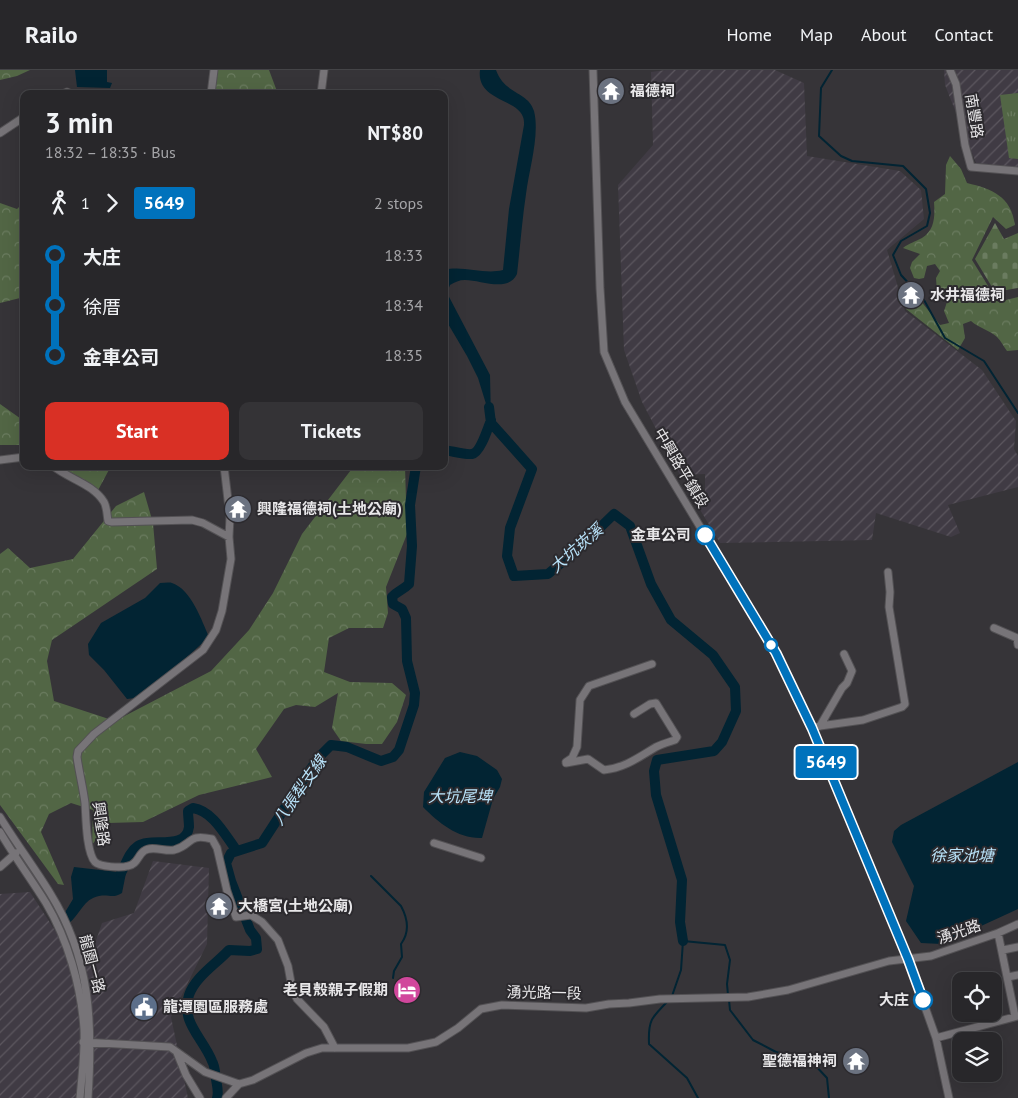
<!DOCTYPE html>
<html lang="en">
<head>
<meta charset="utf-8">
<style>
  body { margin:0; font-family:"PT Sans","Noto Sans TC",sans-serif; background:#343336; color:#f1f3f6; height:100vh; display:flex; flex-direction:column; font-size:19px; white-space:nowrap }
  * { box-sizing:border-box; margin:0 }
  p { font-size:16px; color:#a5a5a8 }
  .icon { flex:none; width:28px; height:28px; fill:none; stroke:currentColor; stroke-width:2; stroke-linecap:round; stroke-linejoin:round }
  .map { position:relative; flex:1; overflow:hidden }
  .details { position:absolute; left:20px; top:20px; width:428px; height:380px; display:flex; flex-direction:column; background:#28272a; border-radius:10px; box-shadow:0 5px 20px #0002,0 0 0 1px #444447 }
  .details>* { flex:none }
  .badge { padding:0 10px; border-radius:4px; font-size:18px; line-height:32px }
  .fabs { position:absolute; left:952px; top:902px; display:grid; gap:10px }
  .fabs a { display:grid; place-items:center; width:50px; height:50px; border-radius:10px; background:#28272a; box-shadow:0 5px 20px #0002,0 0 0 1px #444447; font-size:25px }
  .map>.badge { position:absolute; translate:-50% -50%; box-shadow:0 0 0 2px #fff }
  .legs { display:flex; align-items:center; gap:8px; height:55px; padding:0 25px; font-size:16px }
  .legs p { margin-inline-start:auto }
  .headline { display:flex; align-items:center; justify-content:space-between; height:85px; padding:0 25px }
  h1 { font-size:28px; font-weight:600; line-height:38px }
  .primary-button { display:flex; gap:10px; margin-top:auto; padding:10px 25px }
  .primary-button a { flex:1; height:58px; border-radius:10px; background:#d93025; color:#fff; font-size:20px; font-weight:600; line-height:58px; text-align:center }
  .primary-button a+a { background:#343336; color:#f1f3f6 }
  ul { padding:0 25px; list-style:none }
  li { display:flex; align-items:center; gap:18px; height:50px; font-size:19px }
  li i { display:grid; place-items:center; width:8px; height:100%; margin:0 6px; background:currentColor }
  li i::after { content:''; width:12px; height:12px; margin:-6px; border:4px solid; border-radius:50%; background:#28272a }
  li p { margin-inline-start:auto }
  li:first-child i { background:linear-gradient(#0000 50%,currentColor 0) }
  li:last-child i { background:linear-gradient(currentColor 50%,#0000 0) }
  header { display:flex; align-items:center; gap:30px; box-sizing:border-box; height:70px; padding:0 25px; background:#28272a; border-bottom:1px solid #444447 }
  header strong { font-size:24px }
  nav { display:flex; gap:28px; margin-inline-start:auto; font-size:18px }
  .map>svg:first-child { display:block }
  .industrial { fill:url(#industrial-furrows) }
  .grass { fill:url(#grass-tufts) }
  .forest { fill:url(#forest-crowns) }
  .cemetery { fill:url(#cemetery-stones) }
  .water { fill:#022433 }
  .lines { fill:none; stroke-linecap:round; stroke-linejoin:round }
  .stream { stroke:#022433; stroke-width:2 }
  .river { stroke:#022433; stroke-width:10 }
  .minor-casing { stroke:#535154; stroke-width:9 }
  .minor { stroke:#777478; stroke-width:7 }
  .line-1-casing { stroke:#fff; stroke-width:11 }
  .line-1 { stroke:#0072bc; stroke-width:8 }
  .stop-1-dot { fill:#fff; stroke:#0072bc; stroke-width:2.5 }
  .labels { text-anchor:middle; stroke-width:4; stroke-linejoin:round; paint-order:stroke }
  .poi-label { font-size:15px; font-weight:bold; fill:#e8e7e9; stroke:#2c2a2e; text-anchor:start }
  .street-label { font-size:15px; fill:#e8e7e9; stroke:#2c2a2e }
  .stop-label { font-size:15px; font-weight:bold; fill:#e8e7e9; stroke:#2c2a2e; text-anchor:end }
  .water-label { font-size:16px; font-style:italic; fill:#b9e3fa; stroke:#2c2a2e }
</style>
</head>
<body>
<header>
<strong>Railo</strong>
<nav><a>Home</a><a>Map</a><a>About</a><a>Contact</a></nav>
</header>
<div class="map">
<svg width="1018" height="1028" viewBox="0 0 1018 1028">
  <defs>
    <pattern id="industrial-furrows" width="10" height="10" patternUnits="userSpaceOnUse" patternTransform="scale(1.25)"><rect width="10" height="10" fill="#403b44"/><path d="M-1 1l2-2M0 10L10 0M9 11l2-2" fill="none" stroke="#5c575f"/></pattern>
    <pattern id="grass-tufts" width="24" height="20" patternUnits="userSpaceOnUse" patternTransform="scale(1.25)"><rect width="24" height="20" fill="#526645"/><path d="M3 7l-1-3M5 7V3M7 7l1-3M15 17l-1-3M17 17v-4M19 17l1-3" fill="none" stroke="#6b7c60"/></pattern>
    <pattern id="forest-crowns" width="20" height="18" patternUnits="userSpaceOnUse" patternTransform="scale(1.25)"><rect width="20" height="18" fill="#526645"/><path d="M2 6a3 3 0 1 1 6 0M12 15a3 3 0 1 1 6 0" fill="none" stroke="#6b7c60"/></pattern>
    <pattern id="cemetery-stones" width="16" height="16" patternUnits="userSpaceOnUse" patternTransform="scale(1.25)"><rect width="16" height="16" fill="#526645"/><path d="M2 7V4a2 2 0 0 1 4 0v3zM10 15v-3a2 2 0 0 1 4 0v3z" fill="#6b7c60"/></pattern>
  </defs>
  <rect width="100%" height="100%" fill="#363438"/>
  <path class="industrial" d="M666,0H775L804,13L807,86L900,101L921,120L924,149L887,180L905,241L982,300L1016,351L1014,379L1018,386V417L948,435L960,463L951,467L876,443L872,470L720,473L699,438L705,428V404L680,405L642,332L624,280L618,115L653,75L651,2Z
    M944,0H1018V98L976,93L945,15Z
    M153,791L209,798L207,874L171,947L188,1028H0V824L30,822L56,862L89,891L102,853L134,843Z"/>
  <path class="grass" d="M1018,23V89L1009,88L1000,25Z"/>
  <path class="forest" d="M0,0H30L17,6L0,10Z
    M217,0H269L278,24H213Z
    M950,86L961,99L967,113C992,119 1011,126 1015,155L1006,159L993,147L972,190L998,232L1018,227V280L1007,281C1004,277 1001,271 997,267C989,260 979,258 971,251L963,254L965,268L958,280L906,239L904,232L920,230L940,255L949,253L944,241L947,232L937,222L936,208L940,201L935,194L927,196L924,208L919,209L914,208L910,198L912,192L920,184L903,178C909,173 915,172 922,168C935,160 935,146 934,132L945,124L946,95Z
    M24,132V227L0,233V133L17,139Z
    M0,334L24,351V375H0Z
    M55,396H111L96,424Z
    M354,396H405L407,464L386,517L388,543L383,558H349L329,568L324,602L350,612L392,613L406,625L397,652L382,674H366L341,671L332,658L338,623L315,637L296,635L284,639L256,679L272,707L199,725L143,752L108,753L92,775L93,740L71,733L49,744L41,762L64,815L58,814L0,735V484L8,478L30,498L73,489L116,436L144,422L153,453L157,499L52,570L47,591L54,631L115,651L211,601L249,560L273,523L302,464Z"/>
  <path class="cemetery" d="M995,153L1004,169L1018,163V218L995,222L975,189Z"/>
  <path class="water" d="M75,0H107V12L112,13L110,18L77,17Z
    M480,0H496C505,25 528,21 534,41C540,65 529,99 526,124C522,151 520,178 517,204C508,223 481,210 465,210C459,210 455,212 450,215L447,223L490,305L491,350L478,308L467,286L444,247V200C463,195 484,205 503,200L509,139L524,55C524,52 524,49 523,47C517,29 476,30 480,0Z
    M160,513C164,513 169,512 172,513C191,519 202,551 209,567L143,627L127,629L104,600L89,585L88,574L101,553L145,528Z
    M460,682L477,686L497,700L502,709L500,717L493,729L482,768C458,769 439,753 423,737L424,722L445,688Z
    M1018,692V839L942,874L921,873L906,851L914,816L892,772L894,761L901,755Z
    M74,797L126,803L122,823C112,829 110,824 99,826C83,829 80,845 69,853L64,844L73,829L71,807Z"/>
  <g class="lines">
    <path class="stream" d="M832,0L821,18L819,66L841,86L852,91L903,96L926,119L930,143L927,156L901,171L893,185L901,205L924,230L945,268L984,291L1018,343
      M371,806L401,836C408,849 410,862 401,874L402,887L394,901L393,908
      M672,926L681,900L683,871L725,875L730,890L727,914L728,925
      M729,930L730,940L753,970L776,982L813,993L827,1008L829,1028
      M667,932C651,948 648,951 649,974L687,1008L698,1028"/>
    <path class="river" d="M489,337L491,353L532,399L510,458L507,486L514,506L548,504L579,478L614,444L630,456L651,514L671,550L713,585L735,617L736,641L722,672L714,681L657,690L654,701L656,725L682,810L680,852L683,871
      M444,380C452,381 465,385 472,384C480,383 488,358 491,350
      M121,803C126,794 129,782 138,776C151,767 186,781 189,757C189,752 188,746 188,741L193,738C213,741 225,765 237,781
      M217,1028C219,1022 217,1016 216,1009C215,1003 215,996 212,991C203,968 180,952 189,925C195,907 216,894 229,880L250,881L257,879L256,868L250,860L231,811L226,793L231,783L262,773L301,713L319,687L331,675L347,677L381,691L393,687L399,680L414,635L415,623L407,591L406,548L402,539L393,534L392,527C397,521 403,520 409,514L412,476L410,435L416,396"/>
    <g class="minor-casing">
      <path id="minor" d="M593,0L600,218L604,282L625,332L776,583L812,658L908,889L936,968L949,1028
        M950,0L956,14L965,75L971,97L1018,101
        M63,24L67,22L71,24
        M211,24L214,0
        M321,24L324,0
        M0,63L24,47
        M0,390L24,387
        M53,396C69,409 93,414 104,432C107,437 107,446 108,451L112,452L192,450L203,453L229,467
        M224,396L230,447L229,467L231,489L222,541L216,560L203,580L94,664L78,681L77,687C79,702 83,717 85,733C86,747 86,782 95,792C100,797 121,798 128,796C137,795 138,785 144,781C152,775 165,782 174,780C193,775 187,763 212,769L217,778L227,821L236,847L251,845L262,852L278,870L288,896L292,918L297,929L324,957L335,978
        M994,558L1017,568L1018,575
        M820,656L842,618L847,613L852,601L844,584
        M812,658L820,656L863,650L902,637L905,634L889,537L890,522L888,502
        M566,692L572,688L577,677L580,630L589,616L652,594
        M566,693L588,689L604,700C625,698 639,687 656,677C662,674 669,672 675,670L677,667L656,633L650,634L634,644
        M0,747C16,773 34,797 50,823C91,889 93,953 88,1028
        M0,762C14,786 31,809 46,833C68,870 81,916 84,959C85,982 82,1005 80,1028
        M434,773L481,788
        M0,797L16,783
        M998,863L1015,946
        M1003,880L1018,877
        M1008,907L1018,905
        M936,968L1018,946
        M83,972L170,977L205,1002L239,1014L253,1010L306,983L322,978H408L436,972L458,958L481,939L502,935L586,938L609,934L629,933L660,929L748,927L788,920L889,891L931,886L998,863L1018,854
        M177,983L186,1005L200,1028
        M226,1028L239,1014"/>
    </g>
    <use href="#minor" class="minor"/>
  </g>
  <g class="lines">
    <g class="line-1-casing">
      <path id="line-1" d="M705,465L776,583L812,658L908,889L923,930"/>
    </g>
    <use href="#line-1" class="line-1"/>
  </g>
  <defs>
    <g id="temple-disc" transform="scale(1.4375)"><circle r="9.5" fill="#6b7280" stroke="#2c2a2e"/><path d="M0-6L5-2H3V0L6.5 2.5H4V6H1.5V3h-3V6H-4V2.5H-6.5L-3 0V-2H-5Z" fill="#fff"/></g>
    <g id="hotel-disc" transform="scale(1.4375)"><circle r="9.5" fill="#d1479c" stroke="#2c2a2e"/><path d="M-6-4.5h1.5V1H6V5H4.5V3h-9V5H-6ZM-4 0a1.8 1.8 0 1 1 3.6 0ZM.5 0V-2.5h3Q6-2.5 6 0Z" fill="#fff"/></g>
    <g id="civic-disc" transform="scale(1.4375)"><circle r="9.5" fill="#5c6f8a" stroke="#2c2a2e"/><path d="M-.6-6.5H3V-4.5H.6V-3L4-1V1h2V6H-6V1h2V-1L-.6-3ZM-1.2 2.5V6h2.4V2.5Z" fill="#fff"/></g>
  </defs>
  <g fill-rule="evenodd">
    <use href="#temple-disc" x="611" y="21"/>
    <use href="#temple-disc" x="911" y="225"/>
    <use href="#temple-disc" x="238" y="439"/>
    <use href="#temple-disc" x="219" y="836"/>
    <use href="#hotel-disc" x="407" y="920"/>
    <use href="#civic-disc" x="144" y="937"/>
    <use href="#temple-disc" x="856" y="991"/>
  </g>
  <g class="stop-1-dot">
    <circle cx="705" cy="465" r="9"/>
    <circle cx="771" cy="575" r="6"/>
    <circle cx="923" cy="930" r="9"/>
  </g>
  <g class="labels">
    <g class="poi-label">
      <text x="630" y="26">福德祠</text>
      <text x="930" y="230">水井福德祠</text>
      <text x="257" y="444">興隆福德祠(土地公廟)</text>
      <text x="238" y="841">大橋宮(土地公廟)</text>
      <text x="388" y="925" text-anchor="end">老貝殼親子假期</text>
      <text x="163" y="942">龍潭園區服務處</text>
      <text x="837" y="996" text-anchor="end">聖德福神祠</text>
    </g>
    <g class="street-label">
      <text transform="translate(974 46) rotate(81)" y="5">南豐路</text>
      <text transform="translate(681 398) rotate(59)" y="5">中興路平鎮段</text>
      <text transform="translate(101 754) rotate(82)" y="5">興隆路</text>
      <text transform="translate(959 862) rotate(-19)" y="5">湧光路</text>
      <text transform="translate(92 894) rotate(75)" y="5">龍園一路</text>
      <text transform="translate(544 923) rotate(1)" y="5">湧光路一段</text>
    </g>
    <g class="stop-label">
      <text x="691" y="470">金車公司</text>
      <text x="909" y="935">大庄</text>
    </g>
    <g class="water-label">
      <text transform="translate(576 478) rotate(-41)" y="6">大坑崁溪</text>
      <text transform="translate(299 720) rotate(-55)" y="6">八張犁支線</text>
      <text x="460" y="732">大坑尾埤</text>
      <text x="962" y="791">徐家池塘</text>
    </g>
  </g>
</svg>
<div class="fabs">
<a><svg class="icon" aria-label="locate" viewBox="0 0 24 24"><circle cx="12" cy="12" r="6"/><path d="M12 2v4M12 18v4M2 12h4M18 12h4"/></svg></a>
<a><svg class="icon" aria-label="layers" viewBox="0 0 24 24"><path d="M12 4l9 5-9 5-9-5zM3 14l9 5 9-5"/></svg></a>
</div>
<b class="badge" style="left:826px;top:692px;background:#0072bc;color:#fff">5649</b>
<section class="details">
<div class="headline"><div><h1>3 min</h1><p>18:32 – 18:35 · Bus</p></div><b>NT$80</b></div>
<div class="legs"><svg class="icon" aria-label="walk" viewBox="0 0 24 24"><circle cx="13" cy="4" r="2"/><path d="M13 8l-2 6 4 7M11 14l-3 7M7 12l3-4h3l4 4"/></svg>1<svg class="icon" aria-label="forward" viewBox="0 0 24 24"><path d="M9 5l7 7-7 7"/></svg><b class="badge" style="background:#0072bc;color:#fff">5649</b><p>2 stops</p></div>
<ul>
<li><i style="color:#0072bc"></i><b>大庄</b><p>18:33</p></li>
<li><i style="color:#0072bc"></i><span>徐厝</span><p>18:34</p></li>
<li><i style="color:#0072bc"></i><b>金車公司</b><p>18:35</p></li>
</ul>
<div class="primary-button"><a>Start</a><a>Tickets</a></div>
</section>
</div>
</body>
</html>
